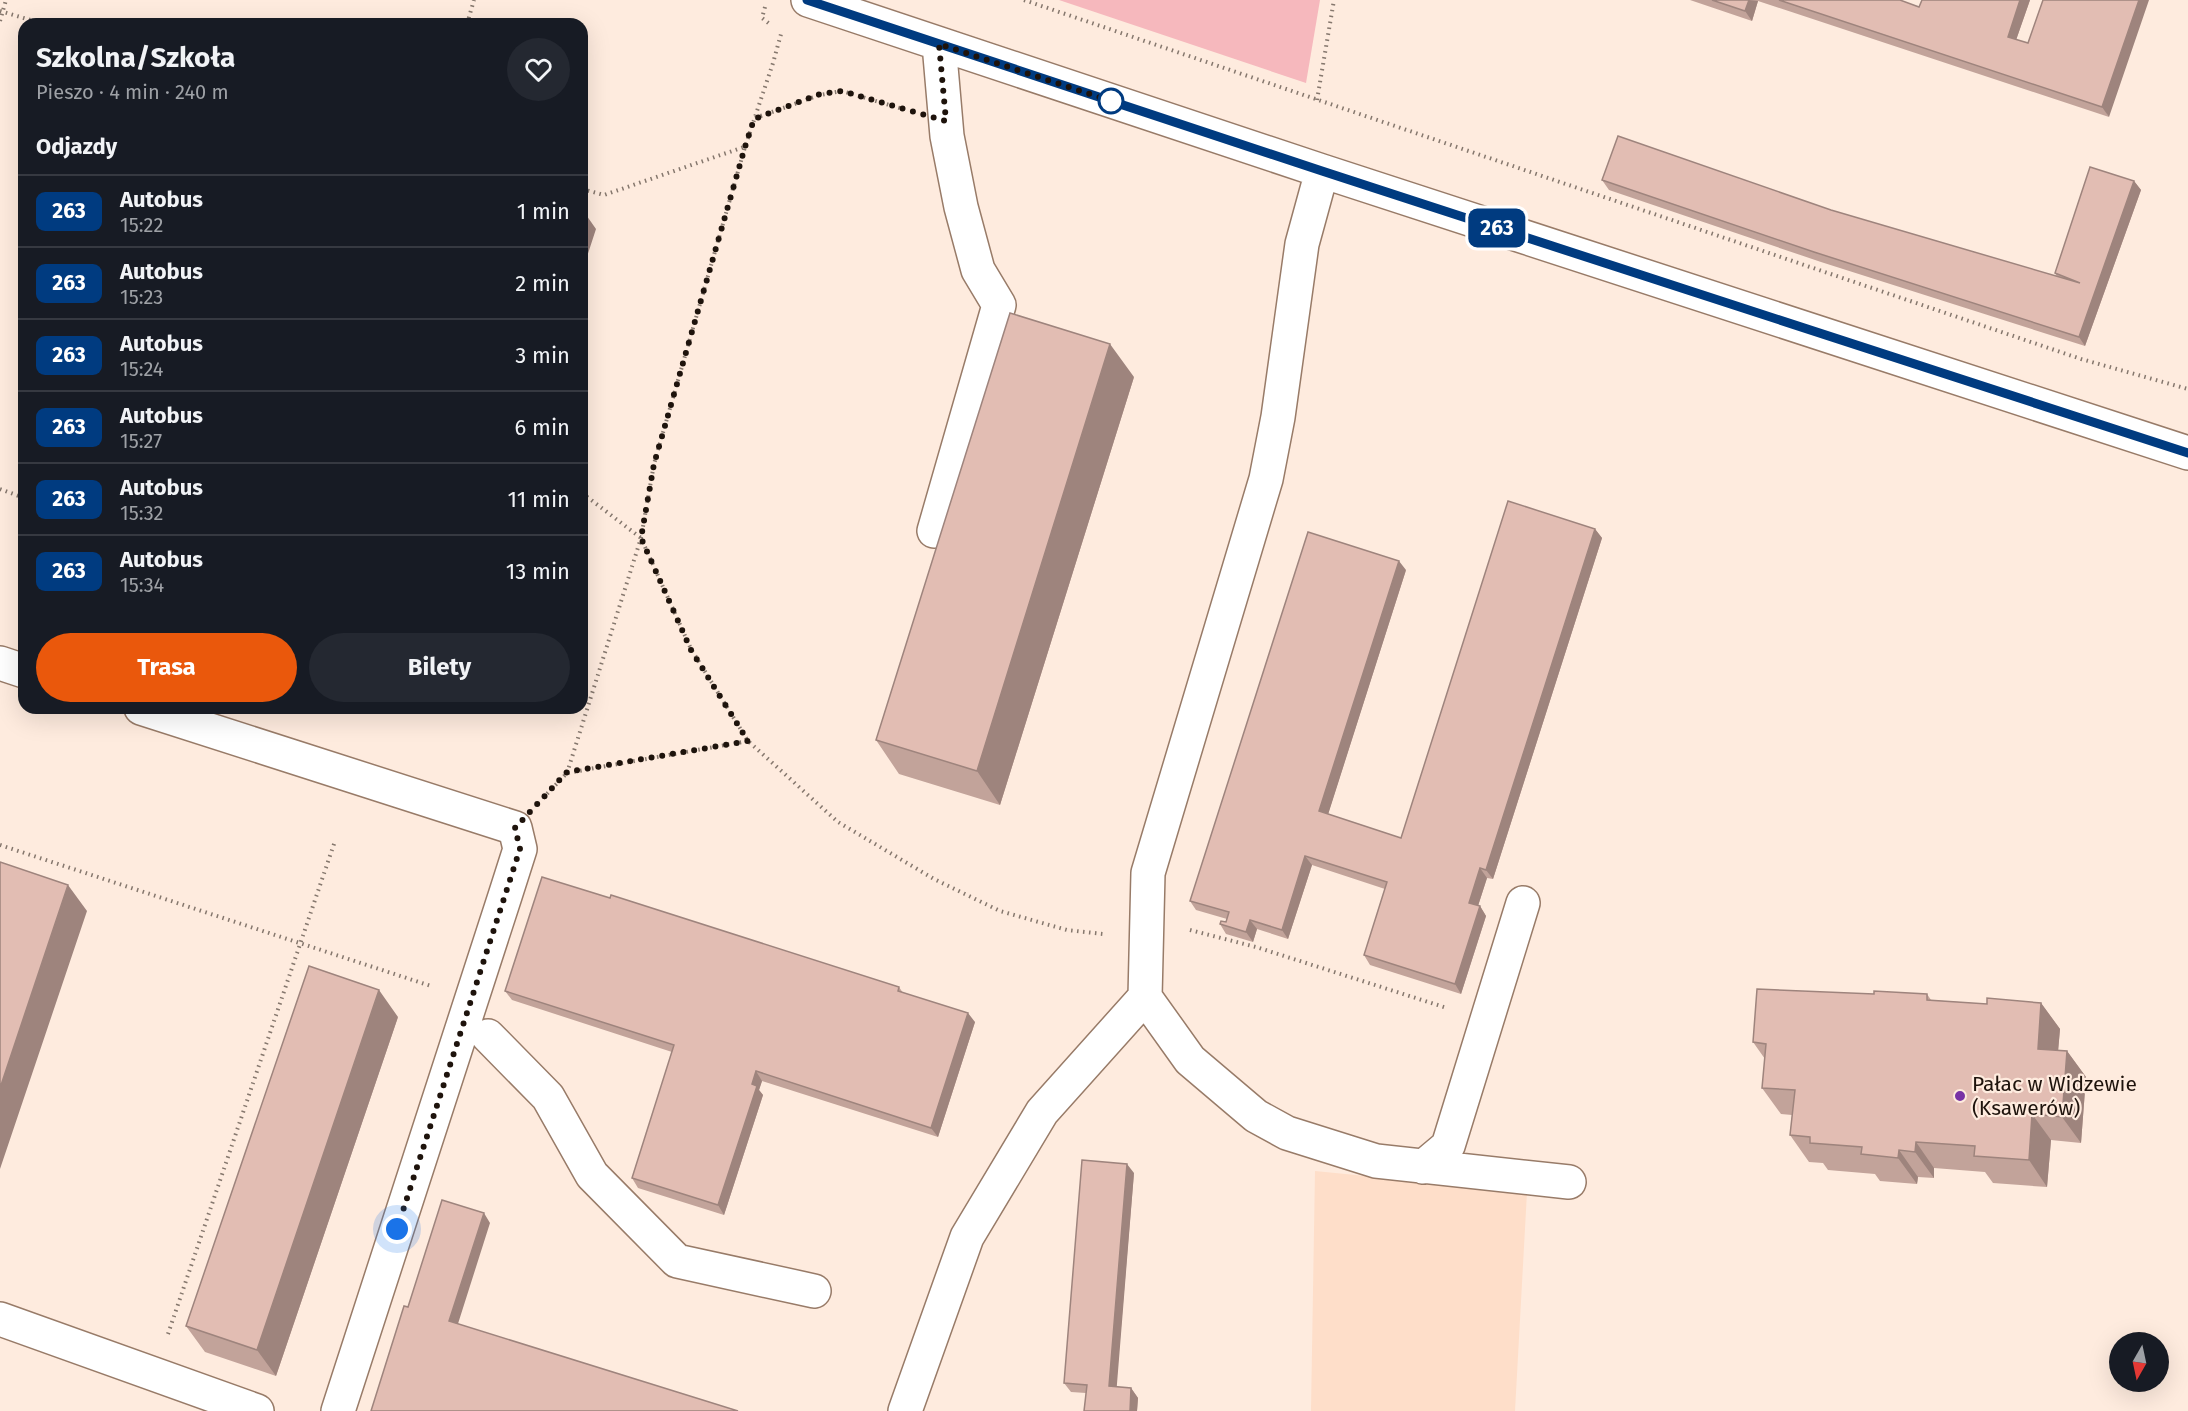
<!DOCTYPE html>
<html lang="pl">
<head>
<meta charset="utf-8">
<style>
  body { margin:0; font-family:"Fira Sans",sans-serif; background:#242831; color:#f1f3f6; height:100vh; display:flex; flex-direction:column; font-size:22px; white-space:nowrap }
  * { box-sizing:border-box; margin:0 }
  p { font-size:20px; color:#9ea1a6 }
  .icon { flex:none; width:33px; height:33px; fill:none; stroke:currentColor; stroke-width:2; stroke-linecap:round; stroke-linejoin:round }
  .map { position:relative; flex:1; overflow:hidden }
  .panel { position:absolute; left:18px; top:18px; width:570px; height:696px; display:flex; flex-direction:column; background:#171b24; border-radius:18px; box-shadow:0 6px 24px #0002 }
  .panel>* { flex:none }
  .badge { padding:0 12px; border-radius:9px; font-size:21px; line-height:39px }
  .needle { width:39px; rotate:189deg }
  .tools { position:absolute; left:2109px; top:1332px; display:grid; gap:12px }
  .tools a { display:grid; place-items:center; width:60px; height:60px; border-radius:50%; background:#171b24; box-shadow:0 6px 24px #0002; font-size:30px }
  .you { position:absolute; width:30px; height:30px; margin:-15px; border:4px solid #fff; border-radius:50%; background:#1a73e8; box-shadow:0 0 0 9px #1a73e833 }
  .map>.badge { position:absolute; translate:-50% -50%; box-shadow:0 0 0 3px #fff }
  h2 { padding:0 18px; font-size:22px; line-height:54px }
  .round { display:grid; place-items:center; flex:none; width:63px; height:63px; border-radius:32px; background:#242831 }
  .headline { display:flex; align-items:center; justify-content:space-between; height:102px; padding:0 18px }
  h1 { font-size:28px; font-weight:700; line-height:45px }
  .action { display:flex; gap:12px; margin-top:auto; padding:12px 18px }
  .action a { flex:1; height:69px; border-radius:36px; background:#ea580c; color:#fff; font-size:24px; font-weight:700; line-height:69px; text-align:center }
  .action a+a { background:#242831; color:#f1f3f6 }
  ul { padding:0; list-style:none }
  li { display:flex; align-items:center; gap:18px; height:72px; padding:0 18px; border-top:2px solid #363941 }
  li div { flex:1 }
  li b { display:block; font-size:22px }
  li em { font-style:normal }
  li .badge { min-width:66px; font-weight:700; text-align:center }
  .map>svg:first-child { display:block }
  .built { fill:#fedec9 }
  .green { fill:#f6b8bd }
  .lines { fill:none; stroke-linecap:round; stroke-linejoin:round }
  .minor-casing { stroke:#987b68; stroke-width:36 }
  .path { stroke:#85776d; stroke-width:4; stroke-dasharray:1.5 4.5; stroke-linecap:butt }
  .minor { stroke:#fff; stroke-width:33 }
  .wall { fill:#c2a39a }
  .shaded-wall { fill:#9e847d }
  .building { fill:#e2bdb3; stroke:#9e847d; stroke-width:1.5 }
  .line-casing { stroke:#fff; stroke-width:14 }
  .line { stroke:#003b80; stroke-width:9 }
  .walk { stroke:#1e130c; stroke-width:6; stroke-dasharray:0 10.8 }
  .stop-dot { fill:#fff; stroke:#003b80; stroke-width:3 }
  .poi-dot { fill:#7932a5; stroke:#feebde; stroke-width:2 }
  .labels { text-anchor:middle; stroke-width:4.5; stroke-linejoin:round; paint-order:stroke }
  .poi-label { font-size:21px; fill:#1e130c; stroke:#feebde; text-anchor:start }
</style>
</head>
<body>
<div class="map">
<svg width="2188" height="1411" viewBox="0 0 2188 1411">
  <rect width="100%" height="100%" fill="#feebde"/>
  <path class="built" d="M1315,1171L1527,1192L1515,1411H1311Z"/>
  <path class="green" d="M1059,0H1320L1306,83Z"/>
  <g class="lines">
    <g class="minor-casing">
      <path id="minor" d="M808,0L1322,171L2188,453
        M1322,171L1302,244L1278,417L1266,479L1148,873L1145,997L1190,1060L1256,1116L1287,1133L1376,1161L1569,1182
        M934,531L999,305L978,270L961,207L947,136L939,44
        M0,663L24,671
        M141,708L515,828L520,849L505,896L338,1411
        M488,1036L548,1097L592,1175L677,1261L814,1291
        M1423,1167L1448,1146L1523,903
        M0,1319L257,1411
        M905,1411L967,1237L1042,1112L1145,997"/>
    </g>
    <path class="path" d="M1024,0L2081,359L2188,389
      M765,7L762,18L771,25
      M0,11L44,24
      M0,21L6,0
      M467,24L474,0
      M1317,100L1334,0
      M755,118L820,95L842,91L903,109
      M582,189L604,195L744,147
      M0,489L24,498
      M582,493L641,538L691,649L748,741L838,822L934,879L1000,911L1067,930L1103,934
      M567,773L641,538L654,464L745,147L773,63L781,34
      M543,798L567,773L748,741
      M0,845L431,986
      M1190,930L1256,947L1447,1008
      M168,1334L335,841"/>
    <use href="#minor" class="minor"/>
  </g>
  <path class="wall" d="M1690,0H1900L1919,7L1922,0H2030L2016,40L2028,43L2043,0L2109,117L1758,1L1752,21Z
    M1602,180L1831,210L2057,277L2055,273L2134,181L2141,190L2085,346L1821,262L1609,190Z
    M1134,377L1000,805L899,774L876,740Z
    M1595,529L1602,538L1493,879L1487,878L1478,906H1480L1486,916L1461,994L1370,965L1364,955L1385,889L1312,865L1288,939L1257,929L1253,942L1226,934L1220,924L1226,922L1227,919L1196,910L1190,901L1406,570L1328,814L1401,838Z
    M610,898L899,987L903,993L975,1022L938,1137L762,1081L759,1090L763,1095L724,1215L638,1188L632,1178L672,1052L512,1000L505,991Z
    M1874,994H1927L1931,1000L1987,1004L2041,1003L2060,1029L2058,1050L2067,1051L2086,1077L2081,1143L2051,1140L2047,1187L1993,1183L1985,1172L1934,1168V1178L1918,1177L1917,1184L1880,1181L1875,1174L1828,1170L1823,1163L1809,1162L1790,1135L1792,1115L1781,1114L1762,1088L1765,1059L1753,1042Z
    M398,1017L276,1376L205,1352L186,1326Z
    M1134,1173L1116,1387L1131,1388L1138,1398L1137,1411H1084L1086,1393L1071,1392L1064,1383Z"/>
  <path class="shaded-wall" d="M1749,0L1758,1L1752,21L1745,11Z
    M2020,0H2030L2014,46L2008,37Z
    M2139,0H2149L2109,117L2102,107Z
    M2134,181L2141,190L2085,346L2079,337Z
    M582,209L596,229L582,272Z
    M1110,344L1134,377L1000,805L977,771Z
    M1595,529L1602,538L1493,879L1486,870Z
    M1399,561L1406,570L1326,821L1319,811Z
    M1305,856L1312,865L1288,939L1282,930Z
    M1480,868L1487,878L1476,912L1469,903Z
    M68,885L87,911L0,1169V1088Z
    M1480,906L1486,916L1461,994L1455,984Z
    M1250,920L1257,929L1253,942L1246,932Z
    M379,990L398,1017L276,1376L257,1350Z
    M2041,1003L2060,1029L2056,1076L2038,1049Z
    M968,1013L975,1022L938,1137L931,1128Z
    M2067,1051L2086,1077L2081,1143L2062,1117Z
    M756,1071L762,1081L759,1090L763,1095L724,1215L718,1205Z
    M2032,1114L2051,1140L2047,1187L2029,1160Z
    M1916,1142L1934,1168V1178L1915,1152Z
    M1899,1150L1918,1177L1917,1184L1898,1158Z
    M1127,1164L1134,1173L1116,1396L1109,1386Z
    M484,1213L490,1223L456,1330L449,1321Z
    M1131,1388L1138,1398L1137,1411H1130Z"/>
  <path class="building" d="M1712,0H1749L1745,11Z
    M1779,0H1900L1919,7L1922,0H2020L2008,37L2028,43L2043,0H2139L2102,107Z
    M1618,136L1831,210L2080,283L2055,273L2090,167L2134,181L2079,337L1814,252L1602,180Z
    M1010,313L1110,344L977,771L876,740Z
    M1508,501L1595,529L1486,870L1480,868L1469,903L1480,906L1455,984L1364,955L1387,882L1305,856L1282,930L1250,920L1246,932L1220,924L1221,921L1226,922L1229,912L1190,901L1308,532L1399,561L1319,811L1401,838Z
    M0,862L68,885L0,1088Z
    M542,877L610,898L611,895L899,987L898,991L968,1013L931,1128L756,1071L752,1084L757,1086L718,1205L632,1178L674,1045L505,991Z
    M309,966L379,990L257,1350L186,1326Z
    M1757,989L1874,994V991L1927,994V1000L1987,1004V998L2041,1003L2038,1049L2067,1051L2062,1117L2032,1114L2029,1160L1974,1156L1975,1146L1916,1142L1915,1152L1899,1150L1898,1158L1861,1154L1862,1147L1810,1143V1137L1790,1135L1795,1090L1762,1088L1766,1044L1753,1042Z
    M1082,1160L1127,1164L1109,1386L1131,1388L1130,1411H1084L1087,1385L1064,1383Z
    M442,1200L484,1213L449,1321L738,1411H371L404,1306L408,1307Z"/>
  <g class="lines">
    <g class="line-casing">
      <path id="line" d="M807,0L1322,171L2188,453"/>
    </g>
    <use href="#line" class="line"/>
    <path class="walk" d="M397,1229L520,849L515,828L567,772L748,741L691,650L641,538L654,464L745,147L754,119L820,94L842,91L946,121L939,44L1111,101"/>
  </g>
  <circle class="stop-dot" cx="1111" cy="101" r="12"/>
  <circle class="poi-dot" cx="1960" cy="1096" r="6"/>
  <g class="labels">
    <g class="poi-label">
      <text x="1972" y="1091">Pałac w Widzewie<tspan x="1972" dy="24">(Ksawerów)</tspan></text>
    </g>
  </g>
</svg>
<div class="tools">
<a><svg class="needle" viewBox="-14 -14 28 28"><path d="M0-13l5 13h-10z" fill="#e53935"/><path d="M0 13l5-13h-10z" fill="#9ea1a6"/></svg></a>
</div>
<div class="you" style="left:397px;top:1229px"></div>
<b class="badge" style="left:1497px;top:228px;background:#003b80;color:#fff">263</b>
<section class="panel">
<div class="headline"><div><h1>Szkolna/Szkoła</h1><p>Pieszo · 4 min · 240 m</p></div><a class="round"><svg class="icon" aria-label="heart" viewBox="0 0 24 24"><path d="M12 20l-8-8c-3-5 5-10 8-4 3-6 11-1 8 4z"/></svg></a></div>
<h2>Odjazdy</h2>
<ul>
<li><span class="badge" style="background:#003b80;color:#fff">263</span><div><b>Autobus</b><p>15:22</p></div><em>1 min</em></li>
<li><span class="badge" style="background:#003b80;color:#fff">263</span><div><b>Autobus</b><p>15:23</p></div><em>2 min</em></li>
<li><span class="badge" style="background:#003b80;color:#fff">263</span><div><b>Autobus</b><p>15:24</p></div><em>3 min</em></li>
<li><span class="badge" style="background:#003b80;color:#fff">263</span><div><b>Autobus</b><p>15:27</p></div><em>6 min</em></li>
<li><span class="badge" style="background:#003b80;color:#fff">263</span><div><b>Autobus</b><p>15:32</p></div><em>11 min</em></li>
<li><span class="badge" style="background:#003b80;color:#fff">263</span><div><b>Autobus</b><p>15:34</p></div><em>13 min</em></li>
</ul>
<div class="action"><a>Trasa</a><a>Bilety</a></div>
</section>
</div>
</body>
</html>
